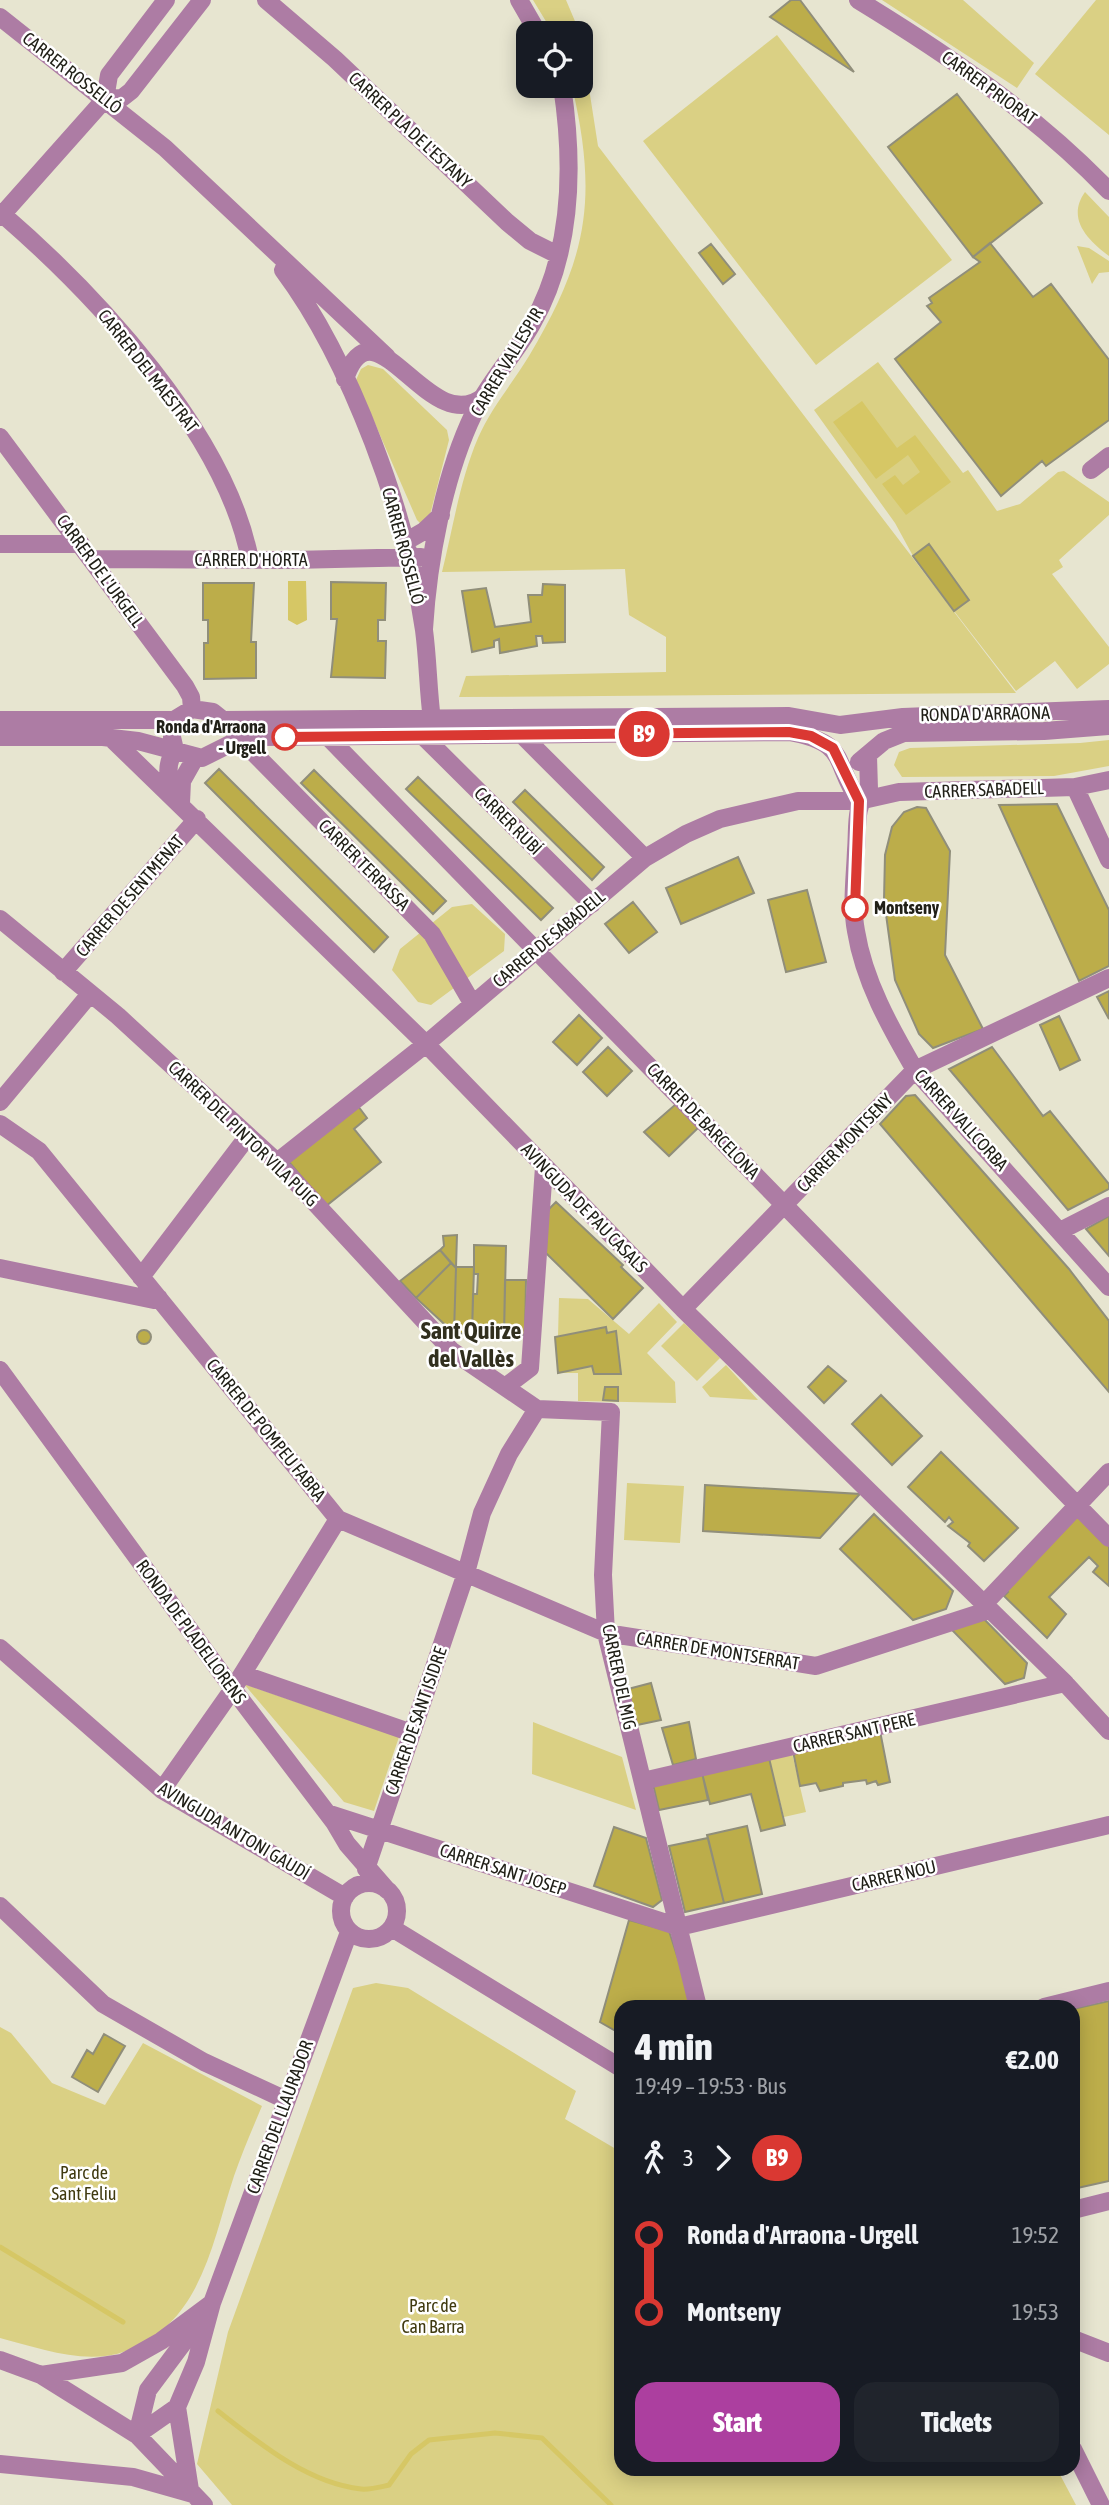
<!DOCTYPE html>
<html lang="en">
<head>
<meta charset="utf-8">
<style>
  body { margin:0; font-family:"Asap Condensed",sans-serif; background:#20242c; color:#f1f3f6; height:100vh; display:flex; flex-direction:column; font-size:26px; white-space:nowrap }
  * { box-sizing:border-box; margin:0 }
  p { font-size:23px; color:#9ea1a6 }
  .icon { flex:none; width:38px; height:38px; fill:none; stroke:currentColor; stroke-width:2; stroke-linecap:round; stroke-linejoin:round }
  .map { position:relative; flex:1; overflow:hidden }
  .details { position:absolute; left:614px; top:2000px; width:466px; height:476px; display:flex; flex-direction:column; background:#171b24; border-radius:21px; box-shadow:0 4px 18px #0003 }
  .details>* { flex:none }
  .badge { padding:0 14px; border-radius:23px; font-size:24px; line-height:46px }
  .controls { position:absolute; left:516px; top:21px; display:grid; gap:14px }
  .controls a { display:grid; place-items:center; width:77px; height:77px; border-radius:14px; background:#171b24; box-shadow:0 4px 18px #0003; font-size:35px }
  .map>.badge { position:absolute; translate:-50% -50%; box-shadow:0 0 0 4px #fff }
  .legs { display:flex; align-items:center; gap:10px; height:77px; padding:0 21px; font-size:23px }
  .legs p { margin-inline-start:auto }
  .summary { display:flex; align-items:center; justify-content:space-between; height:119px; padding:0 21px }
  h1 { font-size:38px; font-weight:800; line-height:52px }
  .primary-button { display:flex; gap:14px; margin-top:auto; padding:14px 21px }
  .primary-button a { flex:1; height:80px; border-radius:21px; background:#ac3f9f; color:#fff; font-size:28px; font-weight:800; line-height:80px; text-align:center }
  .primary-button a+a { background:#20242c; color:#f1f3f6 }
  ul { padding:0 21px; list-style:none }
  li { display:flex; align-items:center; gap:24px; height:77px; font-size:26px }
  li i { display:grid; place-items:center; width:10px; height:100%; margin:0 9px; background:currentColor }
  li i::after { content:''; width:18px; height:18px; margin:-9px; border:5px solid; border-radius:50%; background:#171b24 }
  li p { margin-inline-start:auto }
  li:first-child i { background:linear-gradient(#0000 50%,currentColor 0) }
  li:last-child i { background:linear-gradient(currentColor 50%,#0000 0) }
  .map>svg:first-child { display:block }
  .green { fill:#dad084 }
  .water { fill:#d6c765 }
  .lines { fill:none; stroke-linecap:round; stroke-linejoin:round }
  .stream { stroke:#d6c765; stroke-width:5 }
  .building { fill:#bcad4a; stroke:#908e7a; stroke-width:2 }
  .minor { stroke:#ad7ca4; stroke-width:18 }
  .line-1-casing { stroke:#fff; stroke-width:16 }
  .line-1 { stroke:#da3832; stroke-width:10 }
  .stop-1-dot { fill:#fff; stroke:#da3832; stroke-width:3.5 }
  .labels { text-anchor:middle; stroke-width:5; stroke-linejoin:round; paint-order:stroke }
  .street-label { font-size:18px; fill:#212018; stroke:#fff }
  .stop-label { font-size:18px; font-weight:bold; fill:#212018; stroke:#fff; text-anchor:end }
  .park-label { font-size:18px; fill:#403a10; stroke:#fff }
  .district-label { font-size:24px; font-weight:bold; fill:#312f1e; stroke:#fff }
</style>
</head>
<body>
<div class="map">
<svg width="1109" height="2505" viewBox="0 0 1109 2505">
  <rect width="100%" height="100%" fill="#e7e5d0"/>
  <path class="green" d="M533,0H566L580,33H553Z
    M882,0H963L1034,63L1017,88Z
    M1096,0H1109V135L1035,74Z
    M777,35L952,260L816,365L643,141Z
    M581,37L598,146L1016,693L459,697L466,676L666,672V637L629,615L625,569L442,572C453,528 460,480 478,438C491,408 512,384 529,356C588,257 598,199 572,86H581Z
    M1085,192L1109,217V256C1088,240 1066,219 1085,192Z
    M1077,246L1089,248L1109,261V272L1099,273L1092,284Z
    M878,362L963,473L968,470L997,511L1020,504L1058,472L1064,471L1109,502V515L1059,560L1063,567L1052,574L1109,647V664L1077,689L1055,661L1016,691L954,611L968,600L928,545L913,556L895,523L814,410Z
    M368,365L383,369L447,430L449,440L428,523L421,524L417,520L356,380L361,369Z
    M1109,740V766L1054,776L902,777L894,765L899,752L910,748L1080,743Z
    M472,904L505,934L504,951L431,1005L418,1002L392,970L400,949L452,907Z
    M559,1298L588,1299L629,1334L659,1303L677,1322L647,1353L675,1382L676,1403L578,1401V1373H558L592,1366L594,1374H621L616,1332L607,1333L606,1327L558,1336Z
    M684,1323L720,1358L697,1381L661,1346Z
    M726,1365L758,1400L710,1397L702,1387Z
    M627,1483L684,1486L680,1543L624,1540Z
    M244,1684L399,1737L374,1811L344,1802Z
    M533,1722L622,1757L636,1810L532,1774Z
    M792,1753L806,1812L784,1817L769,1758Z
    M376,1983L408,1988L576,2091L565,2119L621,2152V2469H1057L1076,2505H232L197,2464L228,2332L353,1988Z
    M0,2027L11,2033L52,2083L105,2105L143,2043L262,2106C252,2130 242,2153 234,2176C212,2242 202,2323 126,2351C86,2366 39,2348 0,2338Z"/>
  <path class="water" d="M862,401L897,448L915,435L951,482L906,515L882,484L895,475L903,485L920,472L908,455L876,479L833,422Z
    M288,581H306L307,620L297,625L288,620Z"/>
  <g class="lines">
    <path class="stream" d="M0,2247L123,2322
      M218,2411C259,2443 307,2483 361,2489C370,2490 380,2487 389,2485L411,2454L429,2440L495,2433L542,2438L611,2505"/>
  </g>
  <path class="building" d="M791,0H800L854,72L770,17Z
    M957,94L1042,203L973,257L888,147Z
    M990,243L1033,297L1051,284L1109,360V420L1046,466L1042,461L1001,496L895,359L941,322L927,306L932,303L929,298L980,262L973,257Z
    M711,244L735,274L723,284L699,253Z
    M929,544L969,600L954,611L913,556Z
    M331,582L386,583L385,620H378V641H386L385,678L331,677L337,619H331Z
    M203,583H254L251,642H256V678L204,679V643H208V620H203Z
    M543,584L565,585V642L543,643L542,636H536L537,646L500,653L499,639L494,641V647L472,652L462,591L486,588L495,627L531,622L528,595H542Z
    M219,769L388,937L374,952L205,783Z
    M314,770L446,901L433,914L301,783Z
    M418,777L553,908L541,920L406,789Z
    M525,790L604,867L592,880L513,802Z
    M1057,804L1109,910V966L1079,981L999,805Z
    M917,807L926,808L950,851L945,955L983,1029L933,1048L919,1034L895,980L884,900L885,855L892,827L904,812Z
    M738,857L754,893L681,924L666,888Z
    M807,890L826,962L786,972L768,900Z
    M633,902L657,932L629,953L605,924Z
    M1109,991V1019L1097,997Z
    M579,1015L602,1038L577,1065L553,1042Z
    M1059,1016L1080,1060L1060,1070L1040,1025Z
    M608,1047L632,1071L607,1096L583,1072Z
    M992,1047L1043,1116L1050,1111L1109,1184V1189L1068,1210L949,1069Z
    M915,1095L1069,1269L1109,1321V1392L880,1124L906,1096Z
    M676,1104L699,1127L669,1156L644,1132Z
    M358,1106L367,1118L354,1129L381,1162L326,1206L289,1162Z
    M556,1202L623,1265L621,1267L643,1288L613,1319L546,1253L547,1211Z
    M1109,1216V1256L1086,1229Z
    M457,1235L456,1267V1268L440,1250L444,1246L443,1236Z
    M474,1245L506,1246L504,1335L472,1334L473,1294H477L478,1274H474Z
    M440,1250L451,1263L416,1298L400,1281Z
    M451,1263L456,1268L454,1333L416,1298Z
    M456,1267H474L472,1334L454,1333Z
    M505,1280H526L525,1335H504Z
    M606,1327L607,1333L616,1331L621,1374H594L592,1366L558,1373L555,1337Z
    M137 1337a7 7 0 1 1 14 0a7 7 0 1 1-14 0Z
    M828,1366L846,1381L824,1403L808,1387Z
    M605,1387H618V1401L603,1400Z
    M881,1395L922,1436L892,1465L852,1424Z
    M941,1452L1018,1528L984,1561L968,1546L970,1543L948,1526L953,1522L949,1517L945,1522L908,1487Z
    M705,1485L860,1494L820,1538L703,1531Z
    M1081,1512L1109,1542V1586L1093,1572L1098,1566L1089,1557L1049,1597L1066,1614L1047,1638L1004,1596L1008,1592L1004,1589Z
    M874,1514L953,1591L946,1609L913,1620L840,1549Z
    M982,1617L1027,1663L1024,1678L1005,1684L951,1629Z
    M651,1683L661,1720L637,1725L628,1689Z
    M689,1722L696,1759L673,1765L662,1728Z
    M880,1731L890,1782L878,1785L876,1781L867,1784L866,1780L843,1783V1786L820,1791L816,1783L800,1786L793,1751Z
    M769,1758L785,1825L761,1831L751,1794L710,1804L702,1773Z
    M701,1768L708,1800L659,1810L652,1780Z
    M747,1826L762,1894L724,1903L707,1835Z
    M614,1827L646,1838L662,1900L653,1907L594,1886Z
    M708,1838L724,1903L685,1912L669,1846Z
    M629,1920L669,1931L694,2007H621V2034L600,2022Z
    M1109,2001V2181L1073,2189V2009Z
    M104,2034L125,2046L98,2092L72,2077L87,2050L93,2054Z"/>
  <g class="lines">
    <path class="minor" d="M266,0L335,59L507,222L530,241L558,255
      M519,0L538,33
      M858,0C948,55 1035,114 1109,191
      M0,17L165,148L387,357
      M105,99L122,98L131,91L202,0
      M0,212C95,294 226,433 250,560
      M0,217L105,99L109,75L166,0
      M283,270C351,361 408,518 424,630C428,660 428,690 432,720
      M345,379C374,293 430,442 484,396
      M0,437L185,686L191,697L192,709
      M1091,470L1109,456
      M405,542L424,531L441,515
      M0,544H81
      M91,559L292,560L421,557
      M424,629C428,561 444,475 474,413C489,381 515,355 532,324C573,252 574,165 562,86
      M0,720H174
      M523,736L645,858
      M0,737H103L138,741L202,758L240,739L263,737L789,732C849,743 832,760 859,801
      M328,737L1109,1538
      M424,737L592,904
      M111,738L426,1044L683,1309L1065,1683L1109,1731
      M240,739L432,934L472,1003
      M175,750L172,737L174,720L192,709L213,712L223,720L789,716L840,725L903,717L1109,709
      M175,750C165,765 167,780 176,795
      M868,756L869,789C854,807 858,827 856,850C855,877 851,905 856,931C864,981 890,1027 915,1070L1109,1287
      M859,762L884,741L904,733L1044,731L1109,726
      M1075,787L1109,860
      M181,803L182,781L195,758
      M0,919L118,1016L277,1162L452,1351L537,1409
      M63,972L197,819
      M0,1102L90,994
      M0,1124L39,1151L338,1519L606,1633L816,1666L989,1610
      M277,1162L426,1044L645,858L686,834L720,819L798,801H859L899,792L1075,787L1109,780
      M1060,1231L1109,1206
      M0,1268L154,1300L159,1298
      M141,1277L248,1136
      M683,1309L915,1070L1109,978
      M0,1370L233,1689L334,1822L347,1844L387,1890
      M505,1387L530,1368L544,1167
      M537,1409L611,1412L603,1575L606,1633L698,2007
      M984,1604L1109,1472
      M0,1648L162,1790L345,1897
      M242,1674L412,1733
      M643,1781L1065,1683
      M162,1790L233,1689L338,1519
      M327,1813L679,1927L1109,1825
      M366,1869L466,1573L482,1513L509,1454L537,1409
      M341 1911a28 28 0 1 1 56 0a28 28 0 1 1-56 0Z
      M0,1906L103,2004L204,2062L286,2100
      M392,1928L621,2068
      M1044,2007L1109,1991
      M1073,2210L1109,2201
      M1073,2339L1109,2353
      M0,2360L41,2375L137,2435L204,2505
      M41,2375L122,2363L161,2341L212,2303
      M177,2407L190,2490
      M137,2435L177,2407L196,2362L212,2303L349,1932
      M137,2435L148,2390L204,2315
      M1073,2449L1101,2505
      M0,2464L133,2477L193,2494"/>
  </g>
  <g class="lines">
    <g class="line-1-casing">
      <path id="line-1" d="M285,737L789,732L811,736L833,748L859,801L855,908"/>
    </g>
    <use href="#line-1" class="line-1"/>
  </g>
  <g class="stop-1-dot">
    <circle cx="285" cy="737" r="12"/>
    <circle cx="855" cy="908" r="12"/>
  </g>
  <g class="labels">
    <g class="street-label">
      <text transform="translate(72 73) rotate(38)" y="6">CARRER ROSSELLÓ</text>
      <text transform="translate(989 88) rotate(36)" y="6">CARRER PRIORAT</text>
      <text transform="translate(410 130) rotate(43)" y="6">CARRER PLA DE L'ESTANY</text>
      <text transform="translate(507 362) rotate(-59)" y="6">CARRER VALLESPIR</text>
      <text transform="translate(148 371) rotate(52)" y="6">CARRER DEL MAESTRAT</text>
      <text transform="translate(403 546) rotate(75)" y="6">CARRER ROSSELLÓ</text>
      <text x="251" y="566">CARRER D'HORTA</text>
      <text transform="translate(100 571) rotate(54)" y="6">CARRER DE L'URGELL</text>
      <text transform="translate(985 714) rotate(-1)" y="6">RONDA D'ARRAONA</text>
      <text transform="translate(984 790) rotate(-2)" y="6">CARRER SABADELL</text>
      <text transform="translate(508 821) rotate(45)" y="6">CARRER RUBÍ</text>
      <text transform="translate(364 865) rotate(45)" y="6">CARRER TERRASSA</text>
      <text transform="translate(130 896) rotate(-49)" y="6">CARRER DE SENTMENAT</text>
      <text transform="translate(549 939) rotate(-40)" y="6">CARRER DE SABADELL</text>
      <text transform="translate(961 1120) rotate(48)" y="6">CARRER VALLCORBA</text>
      <text transform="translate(703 1121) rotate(46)" y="6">CARRER DE BARCELONA</text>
      <text transform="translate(243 1134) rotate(44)" y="6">CARRER DEL PINTOR VILA PUIG</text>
      <text transform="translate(845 1143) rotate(-46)" y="6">CARRER MONTSENY</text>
      <text transform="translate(584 1208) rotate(46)" y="6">AVINGUDA DE PAU CASALS</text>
      <text transform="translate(266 1430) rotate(51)" y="6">CARRER DE POMPEU FABRA</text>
      <text transform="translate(191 1632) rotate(54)" y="6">RONDA DE PLADELLORENS</text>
      <text transform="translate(718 1651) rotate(9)" y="6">CARRER DE MONTSERRAT</text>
      <text transform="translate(619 1677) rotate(78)" y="6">CARRER DEL MIG</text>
      <text transform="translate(416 1721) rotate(-71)" y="6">CARRER DE SANT ISIDRE</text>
      <text transform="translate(854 1733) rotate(-13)" y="6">CARRER SANT PERE</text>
      <text transform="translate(234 1831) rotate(31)" y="6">AVINGUDA ANTONI GAUDÍ</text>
      <text transform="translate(503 1870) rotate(18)" y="6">CARRER SANT JOSEP</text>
      <text transform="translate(894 1876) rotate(-13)" y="6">CARRER NOU</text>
      <text transform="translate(280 2117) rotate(-70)" y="6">CARRER DEL LLAURADOR</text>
    </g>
    <g class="stop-label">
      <text x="266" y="733">Ronda d'Arraona<tspan x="266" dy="21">- Urgell</tspan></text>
      <text x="874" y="914" text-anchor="start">Montseny</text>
    </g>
    <g class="park-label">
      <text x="84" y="2179">Parc de<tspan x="84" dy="21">Sant Feliu</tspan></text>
      <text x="433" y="2312">Parc de<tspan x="433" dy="21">Can Barra</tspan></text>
    </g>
    <g class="district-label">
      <text x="471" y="1339">Sant Quirze<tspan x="471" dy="28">del Vallès</tspan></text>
    </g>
  </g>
</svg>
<div class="controls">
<a><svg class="icon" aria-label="locate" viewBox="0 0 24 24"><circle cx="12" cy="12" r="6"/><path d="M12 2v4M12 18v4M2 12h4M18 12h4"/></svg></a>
</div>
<b class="badge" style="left:644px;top:734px;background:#da3832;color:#fff">B9</b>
<section class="details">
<div class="summary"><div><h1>4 min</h1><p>19:49 – 19:53 · Bus</p></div><b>€2.00</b></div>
<div class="legs"><svg class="icon" aria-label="walk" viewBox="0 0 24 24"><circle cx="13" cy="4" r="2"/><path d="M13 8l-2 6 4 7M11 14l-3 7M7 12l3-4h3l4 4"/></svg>3<svg class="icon" aria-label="forward" viewBox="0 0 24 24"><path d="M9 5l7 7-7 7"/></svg><b class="badge" style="background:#da3832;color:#fff">B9</b></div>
<ul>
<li><i style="color:#da3832"></i><b>Ronda d'Arraona - Urgell</b><p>19:52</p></li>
<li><i style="color:#da3832"></i><b>Montseny</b><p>19:53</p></li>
</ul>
<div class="primary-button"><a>Start</a><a>Tickets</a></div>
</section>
</div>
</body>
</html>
